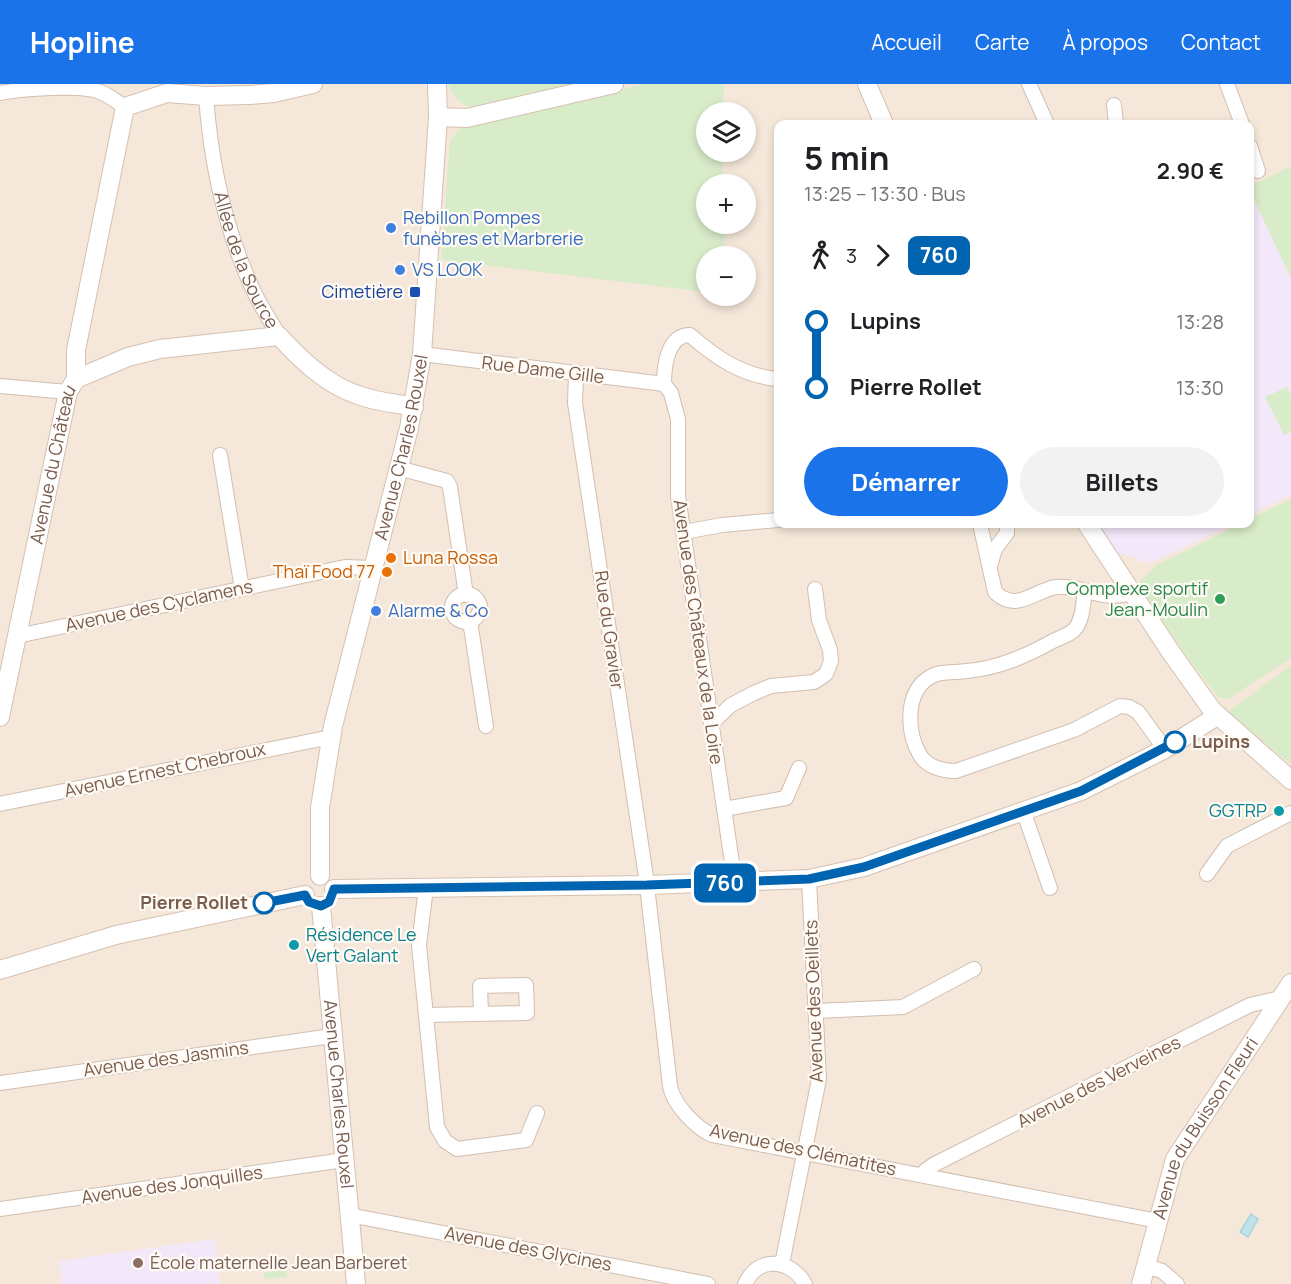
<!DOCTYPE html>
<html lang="fr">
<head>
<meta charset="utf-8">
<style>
  body { margin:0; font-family:Manrope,sans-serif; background:#f2f2f2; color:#202124; height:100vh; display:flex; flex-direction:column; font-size:22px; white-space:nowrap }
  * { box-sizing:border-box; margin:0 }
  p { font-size:20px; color:#757577 }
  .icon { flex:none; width:33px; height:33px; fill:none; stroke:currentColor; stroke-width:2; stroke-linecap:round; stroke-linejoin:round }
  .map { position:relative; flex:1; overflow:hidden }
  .side { position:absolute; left:774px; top:36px; width:480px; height:408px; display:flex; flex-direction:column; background:#fff; border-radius:12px; box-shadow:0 3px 9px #0003 }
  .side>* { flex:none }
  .badge { padding:0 12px; border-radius:9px; font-size:21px; line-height:39px }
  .buttons { position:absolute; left:696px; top:18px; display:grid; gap:12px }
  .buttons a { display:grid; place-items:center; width:60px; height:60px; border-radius:50%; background:#fff; box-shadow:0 3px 9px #0003; font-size:30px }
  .map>.badge { position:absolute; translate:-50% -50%; box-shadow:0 0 0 3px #fff }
  .legs { display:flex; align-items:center; gap:9px; height:66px; padding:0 30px; font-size:20px }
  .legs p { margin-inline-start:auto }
  .headline { display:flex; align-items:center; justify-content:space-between; height:102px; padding:0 30px }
  h1 { font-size:33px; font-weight:700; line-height:45px }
  .primary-button { display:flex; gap:12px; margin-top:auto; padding:12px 30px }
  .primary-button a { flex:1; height:69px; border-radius:36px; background:#1a73e8; color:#fff; font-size:24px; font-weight:700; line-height:69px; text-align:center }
  .primary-button a+a { background:#f2f2f2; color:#202124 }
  ul { padding:0 30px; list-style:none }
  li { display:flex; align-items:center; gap:21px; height:66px; font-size:22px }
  li i { display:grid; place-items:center; width:9px; height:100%; margin:0 8px; background:currentColor }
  li i::after { content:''; width:15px; height:15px; margin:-8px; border:4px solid; border-radius:50%; background:#fff }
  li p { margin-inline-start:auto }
  li:first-child i { background:linear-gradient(#0000 50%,currentColor 0) }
  li:last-child i { background:linear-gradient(currentColor 50%,#0000 0) }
  header { display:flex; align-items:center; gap:36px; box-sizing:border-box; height:84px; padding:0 30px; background:#1a73e8; color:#fff }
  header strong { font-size:28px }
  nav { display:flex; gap:33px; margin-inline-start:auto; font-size:21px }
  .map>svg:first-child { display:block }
  .residential { fill:#f5e8da; fill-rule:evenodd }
  .education { fill:#f3e8fa }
  .green { fill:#d8ecc9 }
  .water { fill:#bfe3e8; stroke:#a5d3da; stroke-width:1.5 }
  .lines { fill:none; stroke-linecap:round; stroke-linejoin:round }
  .street-casing { stroke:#d1beb0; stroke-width:16 }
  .secondary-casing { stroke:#d6c0b0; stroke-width:20 }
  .street { stroke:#fff; stroke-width:14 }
  .secondary { stroke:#fff; stroke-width:18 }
  .line-1-casing { stroke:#fff; stroke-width:14 }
  .line-1 { stroke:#0064b0; stroke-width:9 }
  .shop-dot { fill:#3f7fe0; stroke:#fffaf3; stroke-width:2 }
  .transit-dot { fill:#1a4fb4; stroke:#fffaf3; stroke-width:2 }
  .food-dot { fill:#e8710a; stroke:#fffaf3; stroke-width:2 }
  .leisure-dot { fill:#2e9e5b; stroke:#fffaf3; stroke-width:2 }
  .stop-1-dot { fill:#fff; stroke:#0064b0; stroke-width:3 }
  .culture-dot { fill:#0f9aa8; stroke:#fffaf3; stroke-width:2 }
  .education-dot { fill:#8d6e63; stroke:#fffaf3; stroke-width:2 }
  .labels { text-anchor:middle; stroke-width:4.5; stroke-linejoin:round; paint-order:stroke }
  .shop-label { font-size:18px; fill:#366cbe; stroke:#fffaf3; text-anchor:start }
  .street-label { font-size:18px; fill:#7a5c4d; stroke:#fffaf3 }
  .transit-label { font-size:18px; fill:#164399; stroke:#fffaf3; text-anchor:end }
  .food-label { font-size:18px; fill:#c56008; stroke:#fffaf3; text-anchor:start }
  .leisure-label { font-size:18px; fill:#27864d; stroke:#fffaf3; text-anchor:end }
  .stop-label { font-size:18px; font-weight:bold; fill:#7a5c4d; stroke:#fffaf3; text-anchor:start }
  .culture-label { font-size:18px; fill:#0d838f; stroke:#fffaf3; text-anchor:end }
  .education-label { font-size:18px; fill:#785e54; stroke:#fffaf3; text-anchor:start }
</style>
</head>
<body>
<header>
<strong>Hopline</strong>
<nav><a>Accueil</a><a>Carte</a><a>À propos</a><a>Contact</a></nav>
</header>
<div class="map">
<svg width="1291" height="1200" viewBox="0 0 1291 1200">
  <rect width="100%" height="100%" fill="#fdf6ec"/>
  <path class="residential" d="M0,0H1291V1200H0ZM706,28H746V68H706ZM778,40H1250V440H778ZM706,100H746V140H706ZM706,172H746V212H706Z"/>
  <path class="education" d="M1250,107L1291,194V411L1250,431Z
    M1099,440H1233L1149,480L1146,476L1139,479L1135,472L1131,473L1118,469Z
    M215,1155L220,1200H62L59,1177Z"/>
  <path class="green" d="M448,0H572L473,24C460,21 453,12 448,0Z
    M643,0H724L723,28H706V68H723L722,100H706V140H721V147L725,148L724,172H706V208L441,176L450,56L460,45Z
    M1291,82V194L1250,107V102Z
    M1287,303L1291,310V348L1284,351L1265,313Z
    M1291,415V574L1228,615L1218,613L1186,571L1138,500L1156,481L1241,440H1250V435Z
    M1291,581V680L1228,628Z
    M285,1184L287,1193L265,1195L264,1189Z"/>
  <path class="water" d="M1251,1130L1258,1135L1248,1153L1240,1148Z"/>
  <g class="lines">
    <g class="street-casing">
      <g id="street">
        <path d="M1029,0L1047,40"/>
        <path d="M1227,0L1242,40"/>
        <path d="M0,9C21,5 82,0 100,8C109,11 117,18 125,23"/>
        <path id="s1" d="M206,12C211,81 226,150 256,212C263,226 272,239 279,252"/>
        <path d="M1114,21L1116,40"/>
        <path d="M1250,62L1258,87"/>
        <path d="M422,270L664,300"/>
        <path d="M576,290L575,319L646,793L670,1002C673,1020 696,1044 712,1051L1158,1137"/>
        <path d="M664,300L671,309L678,335V412L735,799"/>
        <path d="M664,300C664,283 667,251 690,251C716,274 743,292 778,295"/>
        <path d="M0,302L68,308"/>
        <path d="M220,371L242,505"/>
        <path d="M398,384L447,397L450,403L466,511"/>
        <path d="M980,440L995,508C1016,529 1033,507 1056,503C1080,500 1107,520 1131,508"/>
        <path d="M684,448L722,441L778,436"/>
        <path d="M990,482L995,465L1007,449V440"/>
        <path d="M1085,507C1083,519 1083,537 1074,546C1069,551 1059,554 1053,557C1026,572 999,584 967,587C953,589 939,586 927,595C905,611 907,649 920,671C927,683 943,687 956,687L1074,646L1120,622L1129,623L1138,628L1165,665"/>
        <circle cx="466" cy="524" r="14"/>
        <path d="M470,537L486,642"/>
        <path d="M17,552L345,483L373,484"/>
        <path d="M711,640L731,621L754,609L771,602L814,598L826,590L831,577L830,566L819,536L815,505"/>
        <path d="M0,720L331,653"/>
        <path d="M724,725L786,714L799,684"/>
        <path d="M1023,726L1050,804"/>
        <path d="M1207,790L1227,762L1291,729"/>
        <path d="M426,803L419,861L437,1043L445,1057L457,1065L526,1056L537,1029"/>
        <path d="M817,927L903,923L974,885"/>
        <path d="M426,931L527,929L526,901L480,902L481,930"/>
        <path d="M0,999L332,952"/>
        <path d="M924,1091L925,1087L933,1081L1250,921L1281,914"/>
        <path d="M0,1125L344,1076"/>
        <path d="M349,1131L708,1200"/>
        <path d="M782,1180L819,995L809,795"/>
        <path d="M1146,1182L1162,1187L1177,1200"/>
        <path d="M745,1200C758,1171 791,1175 805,1200"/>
      </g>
    </g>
    <g class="secondary-casing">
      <g id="secondary">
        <path d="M867,0L884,40"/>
        <path d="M438,33L467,34L614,0"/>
        <path d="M76,295L128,273L160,265L279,252C301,276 327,301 358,311C376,318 395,319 414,323"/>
        <path d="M1087,440L1170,567L1212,626L1291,696"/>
        <path id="s2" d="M0,633L68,308L76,295V266L125,23L167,9L206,12L249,11L274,9L313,0"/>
        <path id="s3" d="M320,792V724L333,642L409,344L422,270L438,33L437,0"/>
        <path d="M334,805L647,801L809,795L864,783L1081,707L1165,665L1217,632"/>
        <path id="s4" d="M321,822L356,1200"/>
        <path d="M0,886L116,851L305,811"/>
        <path id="s5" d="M1141,1200L1175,1075L1291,899"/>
      </g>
    </g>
    <use href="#street" class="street"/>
    <use href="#secondary" class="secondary"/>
  </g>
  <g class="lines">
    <g class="line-1-casing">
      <path id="line-1" d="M264,819L305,811L309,818L321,822L329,818L334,805H340L647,801L809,795L864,783L1081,707L1175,658"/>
    </g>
    <use href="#line-1" class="line-1"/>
  </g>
  <g class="shop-dot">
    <circle cx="391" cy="144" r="6"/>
    <circle cx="400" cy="186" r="6"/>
    <circle cx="376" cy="527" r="6"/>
  </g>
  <rect class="transit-dot" x="409" y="202" width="12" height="12" rx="3"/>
  <g class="food-dot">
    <circle cx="391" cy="474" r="6"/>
    <circle cx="387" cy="488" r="6"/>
  </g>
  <circle class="leisure-dot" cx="1220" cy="515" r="6"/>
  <g class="stop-1-dot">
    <circle cx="1175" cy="658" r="10"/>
    <circle cx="264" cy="819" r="10"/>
  </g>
  <g class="culture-dot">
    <circle cx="1279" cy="727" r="6"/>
    <circle cx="294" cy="861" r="6"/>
  </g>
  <circle class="education-dot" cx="138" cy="1179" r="6"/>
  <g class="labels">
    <g class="shop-label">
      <text x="403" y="140">Rebillon Pompes<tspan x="403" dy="21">funèbres et Marbrerie</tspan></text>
      <text x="412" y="192">VS LOOK</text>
      <text x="388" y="533">Alarme &amp; Co</text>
    </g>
    <g class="street-label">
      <text dy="6" stroke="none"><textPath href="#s1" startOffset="170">Allée de la Source</textPath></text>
      <text transform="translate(543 286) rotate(7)" y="6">Rue Dame Gille</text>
      <text dy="6" stroke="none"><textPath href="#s3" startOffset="438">Avenue Charles Rouxel</textPath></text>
      <text dy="6" stroke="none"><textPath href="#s2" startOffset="258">Avenue du Château</textPath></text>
      <text transform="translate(159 522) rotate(-12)" y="6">Avenue des Cyclamens</text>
      <text transform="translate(609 546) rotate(82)" y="6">Rue du Gravier</text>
      <text transform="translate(698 548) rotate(82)" y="6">Avenue des Châteaux de la Loire</text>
      <text transform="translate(165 686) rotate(-12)" y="6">Avenue Ernest Chebroux</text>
      <text transform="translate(814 917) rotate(-92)" y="6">Avenue des Oeillets</text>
      <text transform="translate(166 975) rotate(-8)" y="6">Avenue des Jasmins</text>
      <text transform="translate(1099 998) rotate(-27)" y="6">Avenue des Verveines</text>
      <text dy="6" stroke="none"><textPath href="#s4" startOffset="189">Avenue Charles Rouxel</textPath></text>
      <text dy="6" stroke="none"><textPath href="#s5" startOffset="170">Avenue du Buisson Fleuri</textPath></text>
      <text transform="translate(803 1066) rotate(12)" y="6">Avenue des Clématites</text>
      <text transform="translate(172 1101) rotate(-8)" y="6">Avenue des Jonquilles</text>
      <text transform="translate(528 1165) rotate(11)" y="6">Avenue des Glycines</text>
    </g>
    <g class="transit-label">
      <text x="403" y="214">Cimetière</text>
    </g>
    <g class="food-label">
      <text x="403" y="480">Luna Rossa</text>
      <text x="375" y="494" text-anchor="end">Thaï Food 77</text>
    </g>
    <g class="leisure-label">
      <text x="1208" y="511">Complexe sportif<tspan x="1208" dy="21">Jean-Moulin</tspan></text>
    </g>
    <g class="stop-label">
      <text x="1192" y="664">Lupins</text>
      <text x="248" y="825" text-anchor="end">Pierre Rollet</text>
    </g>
    <g class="culture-label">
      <text x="1267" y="733">GGTRP</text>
      <text x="306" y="857" text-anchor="start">Résidence Le<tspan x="306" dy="21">Vert Galant</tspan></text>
    </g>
    <g class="education-label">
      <text x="150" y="1185">École maternelle Jean Barberet</text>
    </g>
  </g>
</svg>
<div class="buttons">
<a><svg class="icon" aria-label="layers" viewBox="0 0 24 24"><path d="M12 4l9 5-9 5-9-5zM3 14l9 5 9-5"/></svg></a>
<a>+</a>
<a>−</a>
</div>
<b class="badge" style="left:725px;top:799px;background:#0064b0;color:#fff">760</b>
<section class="side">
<div class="headline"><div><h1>5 min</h1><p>13:25 – 13:30 · Bus</p></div><b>2.90 €</b></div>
<div class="legs"><svg class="icon" aria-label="walk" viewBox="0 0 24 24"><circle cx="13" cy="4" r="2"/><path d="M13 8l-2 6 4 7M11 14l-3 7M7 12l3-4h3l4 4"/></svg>3<svg class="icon" aria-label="forward" viewBox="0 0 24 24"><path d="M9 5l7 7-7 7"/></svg><b class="badge" style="background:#0064b0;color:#fff">760</b></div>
<ul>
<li><i style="color:#0064b0"></i><b>Lupins</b><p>13:28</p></li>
<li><i style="color:#0064b0"></i><b>Pierre Rollet</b><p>13:30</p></li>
</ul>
<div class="primary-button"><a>Démarrer</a><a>Billets</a></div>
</section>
</div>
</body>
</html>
